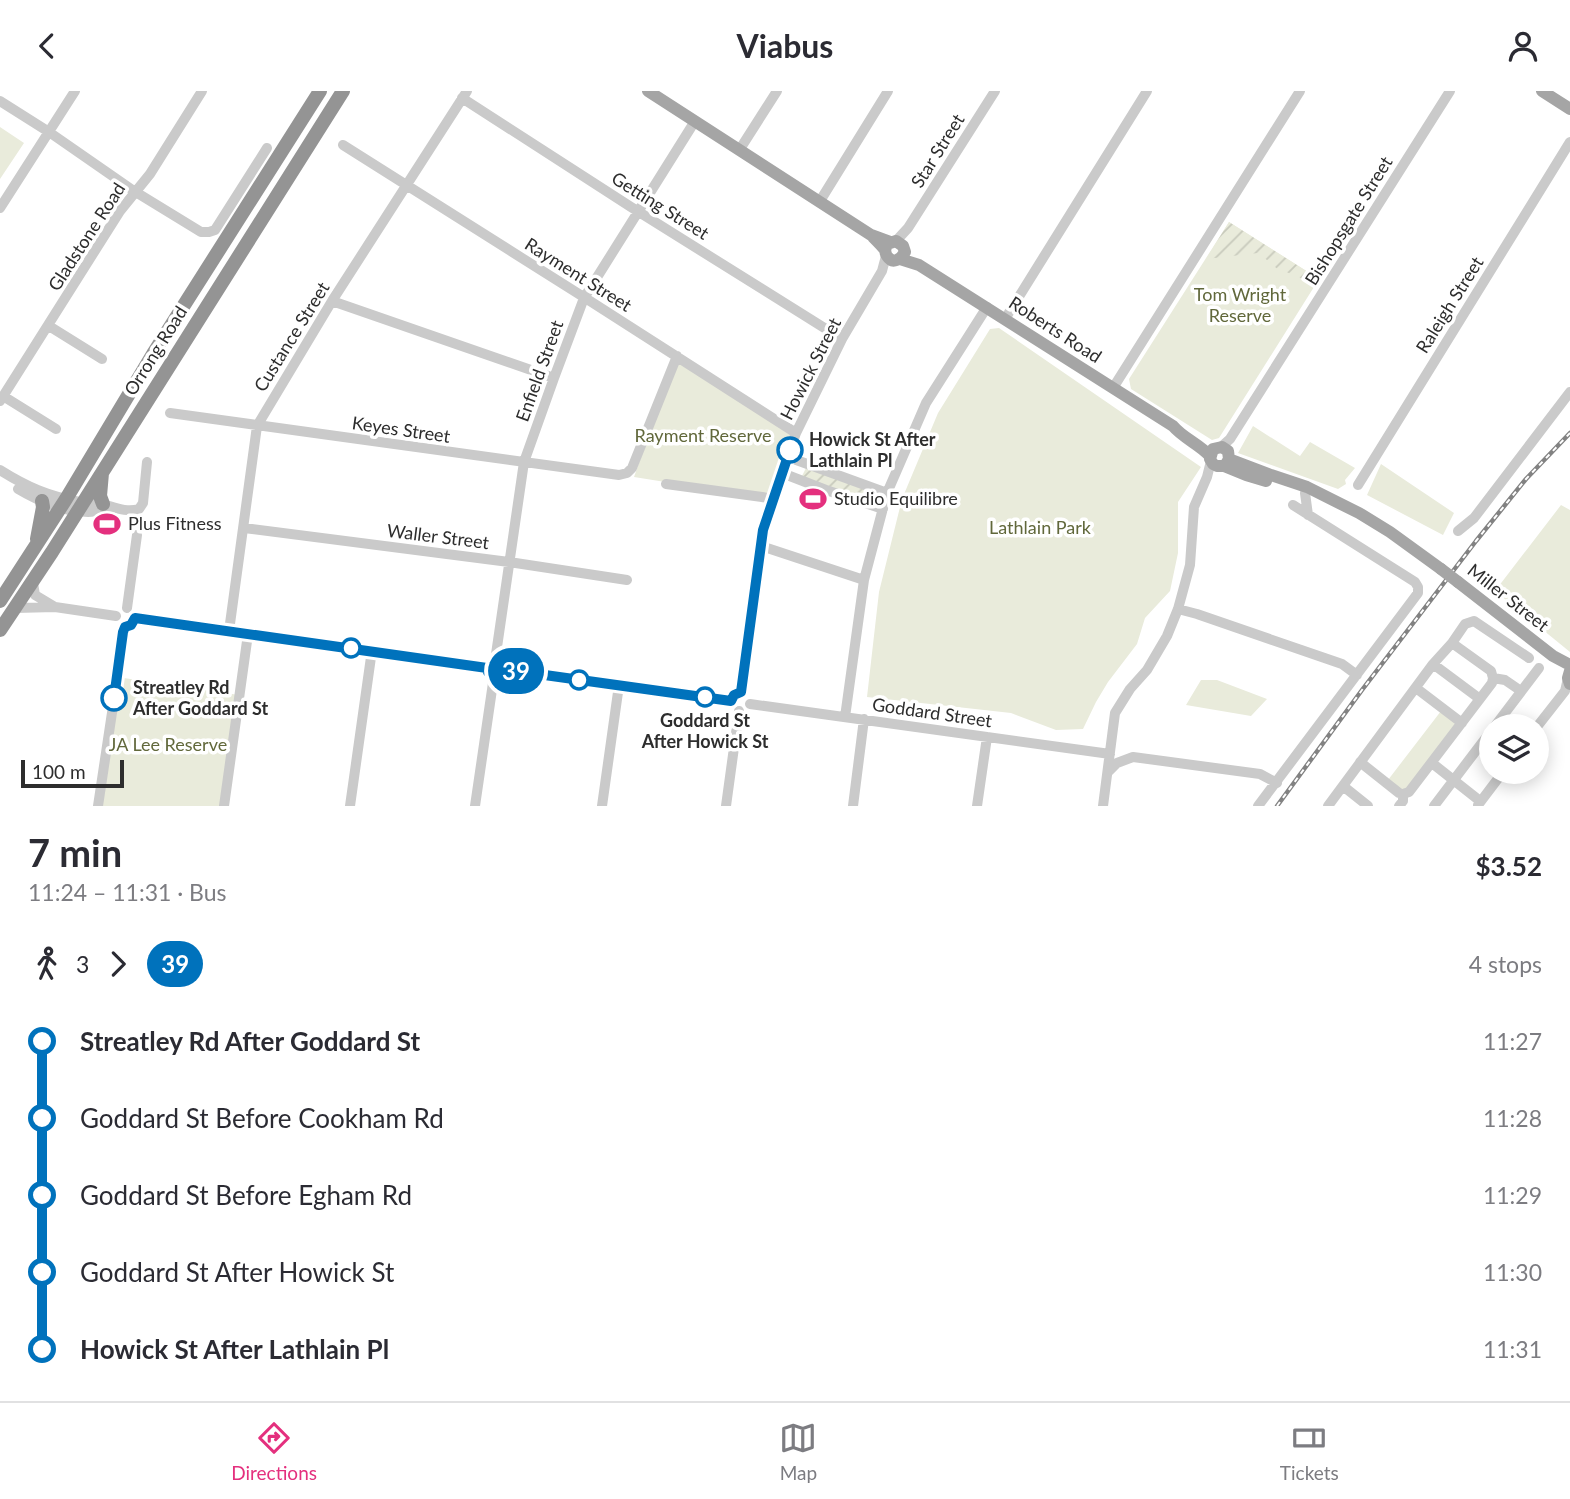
<!DOCTYPE html>
<html lang="en">
<head>
<meta charset="utf-8">
<style>
  body { margin:0; font-family:Lato,sans-serif; background:#f2f2f3; color:#2b2b33; height:100vh; display:flex; flex-direction:column; font-size:26px; white-space:nowrap }
  * { box-sizing:border-box; margin:0 }
  p { font-size:23px; color:#7c7c81 }
  .icon { flex:none; width:38px; height:38px; fill:none; stroke:currentColor; stroke-width:2; stroke-linecap:round; stroke-linejoin:round }
  .map { position:relative; height:715px; overflow:hidden }
  .details { display:flex; flex-direction:column; background:#fff; flex:1 }
  .details>* { flex:none }
  .badge { padding:0 14px; border-radius:23px; font-size:24px; line-height:46px }
  .tools { position:absolute; left:1479px; top:623px; display:grid; gap:14px }
  .tools a { display:grid; place-items:center; width:70px; height:70px; border-radius:50%; background:#fff; box-shadow:0 4px 18px #0003; font-size:35px }
  .scale { position:absolute; left:21px; bottom:18px; width:103px; box-sizing:border-box; padding-left:7px; border:4px solid #2d2d2d; border-top:0; font-size:19px; line-height:24px; white-space:nowrap; color:#2d2d2d; -webkit-text-stroke:5px #fff; paint-order:stroke }
  .map>.badge { position:absolute; translate:-50% -50%; box-shadow:0 0 0 4px #fff }
  .legs { display:flex; align-items:center; gap:10px; height:77px; padding:0 28px; font-size:23px }
  .legs p { margin-inline-start:auto }
  .head { display:flex; align-items:center; justify-content:space-between; height:119px; padding:0 28px }
  h1 { font-size:38px; font-weight:700; line-height:52px }
  ul { padding:0 28px; list-style:none }
  li { display:flex; align-items:center; gap:24px; height:77px; font-size:26px }
  li i { display:grid; place-items:center; width:10px; height:100%; margin:0 9px; background:currentColor }
  li i::after { content:''; width:18px; height:18px; margin:-9px; border:5px solid; border-radius:50%; background:#fff }
  li p { margin-inline-start:auto }
  li:first-child i { background:linear-gradient(#0000 50%,currentColor 0) }
  li:last-child i { background:linear-gradient(currentColor 50%,#0000 0) }
  header { display:flex; justify-content:space-between; align-items:center; height:91px; padding:0 28px; background:#fff; font-size:32px; font-weight:700 }
  .tab-bar { display:flex; justify-content:space-around; align-items:center; height:98px; border-top:2px solid #e1e1e2; background:#fff; font-size:19px; color:#7c7c81 }
  .tab-bar a { display:grid; justify-items:center; gap:4px }
  .tab-bar .on { color:#e4307e }
  .map>svg:first-child { display:block }
  .park { fill:#e9ebdb }
  .garden { fill:url(#garden-furrows) }
  .lines { fill:none; stroke-linecap:round; stroke-linejoin:round }
  .minor { stroke:#cacaca; stroke-width:10 }
  .major { stroke:#a5a5a5; stroke-width:12 }
  .highway { stroke:#949494; stroke-width:14 }
  .rail-casing { stroke:#828282; stroke-width:4.5 }
  .rail { stroke:#fff; stroke-width:2; stroke-dasharray:5; stroke-linecap:butt }
  .major-bridge { stroke:#a5a5a5; stroke-width:12 }
  .line-1-casing { stroke:#fff; stroke-width:16 }
  .line-1 { stroke:#0072bc; stroke-width:10 }
  .stop-1-dot { fill:#fff; stroke:#0072bc; stroke-width:3.5 }
  .labels { text-anchor:middle; stroke-width:7; stroke-linejoin:round; paint-order:stroke }
  .street-label { font-size:18px; fill:#2d2d2d; stroke:#fff }
  .park-label { font-size:18px; fill:#61683b; stroke:#fff }
  .stop-label { font-size:18px; font-weight:bold; fill:#2d2d2d; stroke:#fff; text-anchor:start }
  .poi-label { font-size:18px; fill:#2d2d2d; stroke:#fff; text-anchor:start }
</style>
</head>
<body>
<header><svg class="icon" aria-label="back" viewBox="0 0 24 24"><path d="M15 5l-7 7 7 7"/></svg>Viabus<svg class="icon" aria-label="person" viewBox="0 0 24 24"><circle cx="12" cy="8" r="4"/><path d="M4 21q1-7 8-7t8 7"/></svg></header>
<div class="map">
<svg width="1570" height="715" viewBox="0 0 1570 715">
  <defs>
    <pattern id="garden-furrows" width="10" height="10" patternUnits="userSpaceOnUse" patternTransform="scale(1.75)"><rect width="10" height="10" fill="#e9ebdb"/><path d="M-1 1l2-2M0 10L10 0M9 11l2-2" fill="none" stroke="#c8cabc"/></pattern>
  </defs>
  <rect width="100%" height="100%" fill="#fff"/>
  <path class="park" d="M0,36L24,52L0,88Z
    M1229,131L1319,188L1219,347L1212,349L1131,298L1129,288Z
    M999,237L1201,376L1178,411V462L1170,500L1145,527L1137,553L1108,591L1096,611L1083,638L1056,639L1011,622L867,606L879,501L902,408L938,322L990,238Z
    M677,265L796,342L766,407L634,386Z
    M1253,335L1300,365L1310,351L1355,377L1345,389L1346,393L1338,398L1238,362Z
    M1381,373L1454,422L1443,444L1367,404Z
    M1561,414L1570,419V561L1495,500Z
    M117,586L239,604L224,715H98Z
    M1201,589H1217L1267,608L1251,625L1186,614Z
    M1441,620L1454,630L1456,634L1408,698L1401,699L1388,689Z"/>
  <path class="garden" d="M1229,131L1319,188L1315,196L1299,186L1276,177L1274,174V168L1267,169L1258,162L1206,168Z
    M808,373L867,395V403L863,410L800,389Z"/>
  <g class="lines">
    <path class="minor" d="M462,7L631,116L842,248
      M0,10L49,41L134,100L201,141H209L215,139L267,57
      M343,54C494,149 646,245 796,342
      M740,58L777,0
      M820,110L888,0
      M0,117L75,0
      M896,150L908,137L995,0
      M332,210L554,287
      M1005,228L1147,0
      M49,235L102,268
      M1113,297L1300,0
      M3,305L56,338
      M0,310L120,120L150,83L202,0
      M170,322L619,384L627,382L632,377L677,265
      M1221,356L1230,348L1450,0
      M788,366L887,402
      M0,379C27,396 48,405 80,411C87,413 95,412 102,413C114,416 126,422 139,418L143,412L147,371
      M782,382L826,399L883,418
      M666,393L762,406L772,408
      M1358,394L1570,51
      M18,398C45,414 78,427 110,418
      M1305,402L1308,424
      M244,437L509,471L627,489
      M1458,440L1474,427L1570,301
      M761,455L864,489
      M33,492L35,504L55,516
      M15,517L55,516L116,525
      M127,517L137,444
      M1178,518L1197,523L1342,573L1357,584
      M135,527L487,577
      M229,540L257,335L332,210L467,0
      M1452,552L1491,580L1493,587L1505,589L1521,600
      M495,570L524,371L554,287L584,207L695,30
      M1433,573L1480,608
      M502,578L731,610
      M1416,597L1462,632
      M741,601L758,471L766,425L796,342L842,248L882,180L886,165
      M750,613L1110,663
      M845,626L864,489L887,402L926,312L987,216
      M1495,635L1539,577
      M1536,637L1565,600L1568,587
      M1360,671L1399,702L1403,703
      M1432,672L1480,710
      M1108,681L1117,672L1133,666L1260,683L1277,692
      M1343,695L1368,715
      M1478,714L1503,681
      M98,715L125,535
      M224,715L248,543
      M350,715L372,559
      M475,715L494,585
      M602,715L619,594
      M726,715L739,620
      M853,715L864,628
      M977,715L987,646
      M1103,715L1115,622L1130,598L1147,579L1167,545L1178,518L1190,474L1194,416L1207,386L1211,370
      M1258,715L1418,502V496L1415,491L1293,414
      M1328,715L1433,573L1452,552L1465,533L1474,530L1529,567
      M1399,715L1403,710V703L1409,701L1492,592L1493,587
      M1434,715L1491,640"/>
    <path class="major" d="M648,0L871,144L890,151
      M1542,0L1570,18
      M873,146C877,150 882,155 885,159C886,161 885,163 887,165C893,174 901,168 905,161L903,155L896,150L887,153L885,159
      M900,168L919,174L1173,335C1183,347 1199,353 1210,365
      M1229,368L1271,384L1307,396L1359,422L1390,441L1441,478
      M1226,373L1229,368L1228,360L1222,356L1213,358L1210,368L1213,373L1217,375H1224L1246,384L1266,390
      M1458,491L1553,565L1570,574
      M1570,580L1568,587L1570,593"/>
    <path class="highway" d="M102,382L100,405L103,413
      M37,448L43,416L42,410
      M0,510L66,408L153,263L320,0
      M0,539L52,461L343,0"/>
    <g class="rail-casing">
      <path id="rail" d="M1277,715L1362,599L1476,450L1526,388L1570,342"/>
    </g>
    <use href="#rail" class="rail"/>
    <path class="major-bridge" d="M1441,478L1458,491"/>
  </g>
  <g class="lines">
    <g class="line-1-casing">
      <path id="line-1" d="M114,607L123,541L125,536L131,534L135,527L487,577L488,581L494,585L498,584L502,578L731,610L734,604L741,601L763,439L790,359"/>
    </g>
    <use href="#line-1" class="line-1"/>
  </g>
  <defs>
    <g id="stadium-bare" transform="scale(2.1)"><path d="M0-5a6.5 5 0 1 0 0 10a6.5 5 0 1 0 0-10ZM-3.5-1.8h7v3.6h-7Z" fill="#e4307e" stroke="#fff" stroke-width="2.5" paint-order="stroke"/></g>
  </defs>
  <g fill-rule="evenodd">
    <use href="#stadium-bare" x="813" y="408"/>
    <use href="#stadium-bare" x="107" y="433"/>
  </g>
  <g class="stop-1-dot">
    <circle cx="790" cy="359" r="12"/>
    <circle cx="351" cy="557" r="9"/>
    <circle cx="579" cy="589" r="9"/>
    <circle cx="705" cy="606" r="9"/>
    <circle cx="114" cy="607" r="12"/>
  </g>
  <g class="labels">
    <g class="street-label">
      <text transform="translate(938 60) rotate(-58)" y="6">Star Street</text>
      <text transform="translate(660 115) rotate(32)" y="6">Getting Street</text>
      <text transform="translate(1349 130) rotate(-58)" y="6">Bishopsgate Street</text>
      <text transform="translate(87 146) rotate(-57)" y="6">Gladstone Road</text>
      <text transform="translate(578 184) rotate(32)" y="6">Rayment Street</text>
      <text transform="translate(1450 214) rotate(-58)" y="6">Raleigh Street</text>
      <text transform="translate(1055 239) rotate(33)" y="6">Roberts Road</text>
      <text transform="translate(292 246) rotate(-58)" y="6">Custance Street</text>
      <text transform="translate(156 260) rotate(-58)" y="6">Orrong Road</text>
      <text transform="translate(811 278) rotate(-63)" y="6">Howick Street</text>
      <text transform="translate(540 280) rotate(-70)" y="6">Enfield Street</text>
      <text transform="translate(401 339) rotate(8)" y="6">Keyes Street</text>
      <text transform="translate(438 446) rotate(7)" y="6">Waller Street</text>
      <text transform="translate(1508 507) rotate(38)" y="6">Miller Street</text>
      <text transform="translate(932 622) rotate(8)" y="6">Goddard Street</text>
    </g>
    <g class="park-label">
      <text x="1240" y="210">Tom Wright<tspan x="1240" dy="21">Reserve</tspan></text>
      <text x="703" y="351">Rayment Reserve</text>
      <text x="1040" y="443">Lathlain Park</text>
      <text x="168" y="660">JA Lee Reserve</text>
    </g>
    <g class="stop-label">
      <text x="809" y="355">Howick St After<tspan x="809" dy="21">Lathlain Pl</tspan></text>
      <text x="133" y="603">Streatley Rd<tspan x="133" dy="21">After Goddard St</tspan></text>
      <text x="705" y="636" text-anchor="middle">Goddard St<tspan x="705" dy="21">After Howick St</tspan></text>
    </g>
    <g class="poi-label">
      <text x="834" y="414">Studio Equilibre</text>
      <text x="128" y="439">Plus Fitness</text>
    </g>
  </g>
</svg>
<div class="tools">
<a><svg class="icon" aria-label="layers" viewBox="0 0 24 24"><path d="M12 4l9 5-9 5-9-5zM3 14l9 5 9-5"/></svg></a>
</div>
<div class="scale">100 m</div>
<b class="badge" style="left:516px;top:580px;background:#0072bc;color:#fff">39</b>
</div>
<section class="details">
<div class="head"><div><h1>7 min</h1><p>11:24 – 11:31 · Bus</p></div><b>$3.52</b></div>
<div class="legs"><svg class="icon" aria-label="walk" viewBox="0 0 24 24"><circle cx="13" cy="4" r="2"/><path d="M13 8l-2 6 4 7M11 14l-3 7M7 12l3-4h3l4 4"/></svg>3<svg class="icon" aria-label="forward" viewBox="0 0 24 24"><path d="M9 5l7 7-7 7"/></svg><b class="badge" style="background:#0072bc;color:#fff">39</b><p>4 stops</p></div>
<ul>
<li><i style="color:#0072bc"></i><b>Streatley Rd After Goddard St</b><p>11:27</p></li>
<li><i style="color:#0072bc"></i><span>Goddard St Before Cookham Rd</span><p>11:28</p></li>
<li><i style="color:#0072bc"></i><span>Goddard St Before Egham Rd</span><p>11:29</p></li>
<li><i style="color:#0072bc"></i><span>Goddard St After Howick St</span><p>11:30</p></li>
<li><i style="color:#0072bc"></i><b>Howick St After Lathlain Pl</b><p>11:31</p></li>
</ul>
</section>
<nav class="tab-bar">
<a class="on"><svg class="icon" aria-label="directions" viewBox="0 0 24 24"><path d="M12 3l9 9-9 9-9-9zM9 14v-3h6M13 9l2 2-2 2"/></svg>Directions</a>
<a><svg class="icon" aria-label="map" viewBox="0 0 24 24"><path d="M3 6l6-2 6 2 6-2v14l-6 2-6-2-6 2zM9 4v14M15 6v14"/></svg>Map</a>
<a><svg class="icon" aria-label="tickets" viewBox="0 0 24 24"><path d="M3 7h18v10H3zM15 7v10"/></svg>Tickets</a>
</nav>
</body>
</html>
